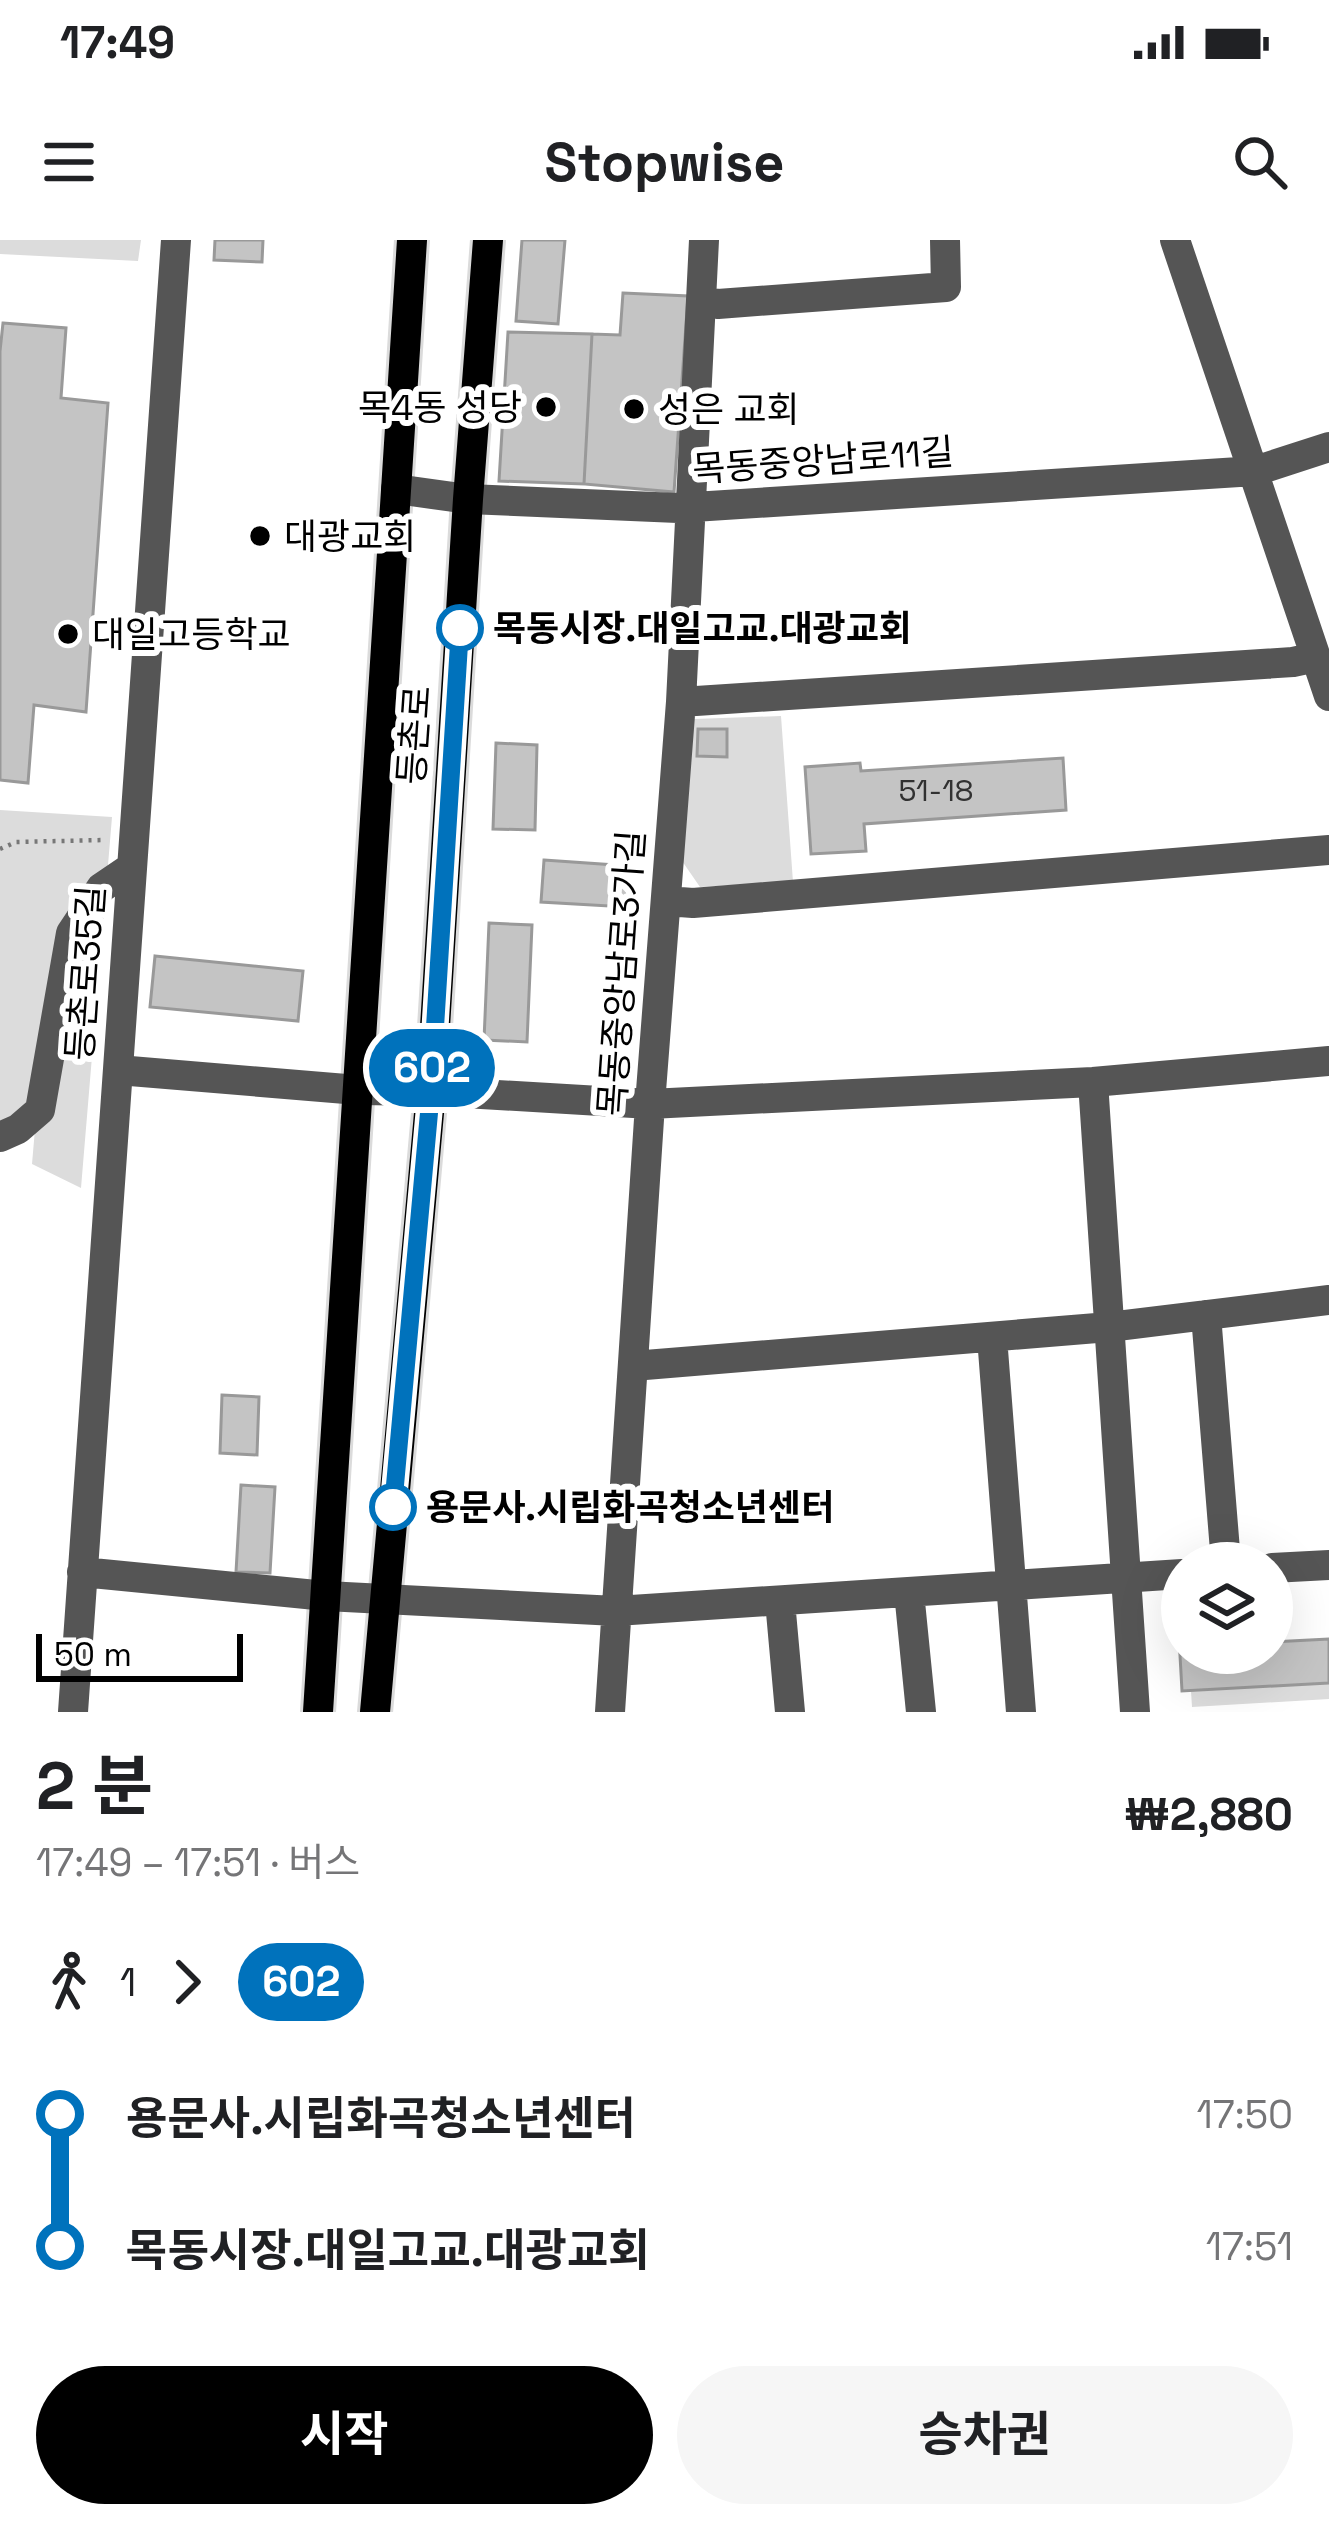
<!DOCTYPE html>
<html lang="ko">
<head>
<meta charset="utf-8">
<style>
  body { margin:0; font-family:"Space Grotesk","Noto Sans KR",sans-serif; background:#f6f6f6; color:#202124; height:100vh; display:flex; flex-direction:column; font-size:45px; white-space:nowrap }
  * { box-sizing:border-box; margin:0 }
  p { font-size:39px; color:#757577 }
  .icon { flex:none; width:66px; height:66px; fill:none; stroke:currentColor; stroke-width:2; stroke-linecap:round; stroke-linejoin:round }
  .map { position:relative; height:1472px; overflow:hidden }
  .details { display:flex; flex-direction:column; background:#fff; flex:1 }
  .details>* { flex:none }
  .badge { padding:0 24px; border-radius:39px; font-size:42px; line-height:78px }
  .buttons { position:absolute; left:1161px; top:1302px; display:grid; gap:24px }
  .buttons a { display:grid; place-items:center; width:132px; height:132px; border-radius:50%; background:#fff; box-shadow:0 12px 48px #0002; font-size:60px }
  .scale { position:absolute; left:36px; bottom:30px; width:207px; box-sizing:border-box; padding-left:12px; border:6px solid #000; border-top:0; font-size:33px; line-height:42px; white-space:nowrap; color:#000; -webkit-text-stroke:9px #fff; paint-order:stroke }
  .map>.badge { position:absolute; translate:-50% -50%; box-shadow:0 0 0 6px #fff }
  .legs { display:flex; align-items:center; gap:18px; height:132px; padding:0 36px; font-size:39px }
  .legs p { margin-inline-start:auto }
  .headline { display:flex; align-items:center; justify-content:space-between; height:204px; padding:0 36px }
  h1 { font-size:66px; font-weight:700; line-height:90px }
  .cta { display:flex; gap:24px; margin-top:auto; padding:24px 36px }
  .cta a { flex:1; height:138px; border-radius:72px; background:#000; color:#fff; font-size:48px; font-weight:700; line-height:138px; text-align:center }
  .cta a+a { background:#f6f6f6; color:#202124 }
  ul { padding:0 36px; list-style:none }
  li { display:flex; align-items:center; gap:42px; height:132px; font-size:45px }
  li i { display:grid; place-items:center; width:18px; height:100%; margin:0 15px; background:currentColor }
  li i::after { content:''; width:30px; height:30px; margin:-15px; border:9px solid; border-radius:50%; background:#fff }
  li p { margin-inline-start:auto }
  li:first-child i { background:linear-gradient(#0000 50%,currentColor 0) }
  li:last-child i { background:linear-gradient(currentColor 50%,#0000 0) }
  .status { display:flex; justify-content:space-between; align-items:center; height:84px; padding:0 60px; background:#fff; direction:ltr }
  .status svg { height:33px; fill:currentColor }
  header { display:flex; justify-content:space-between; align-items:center; height:156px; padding:0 36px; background:#fff; font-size:54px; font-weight:700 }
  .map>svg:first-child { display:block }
  .green { fill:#dcdcdc }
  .building { fill:#c4c4c4; stroke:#999; stroke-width:3 }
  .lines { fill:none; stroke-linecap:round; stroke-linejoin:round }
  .major-casing { stroke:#dbdbdb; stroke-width:36 }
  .path { stroke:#777; stroke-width:4.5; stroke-dasharray:3 6; stroke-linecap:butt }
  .minor { stroke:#555; stroke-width:30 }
  .major { stroke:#000; stroke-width:30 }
  .line-1-casing { stroke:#fff; stroke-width:27 }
  .line-1 { stroke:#0072bc; stroke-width:18 }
  .poi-dot { fill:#000; stroke:#fff; stroke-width:4.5 }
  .stop-1-dot { fill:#fff; stroke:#0072bc; stroke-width:6 }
  .labels { text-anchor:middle; stroke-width:12; stroke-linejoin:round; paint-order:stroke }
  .number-label { font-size:30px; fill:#313131 }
  .poi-label { font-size:36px; fill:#000; stroke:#fff; text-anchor:start }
  .street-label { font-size:36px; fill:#000; stroke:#fff }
  .stop-label { font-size:36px; font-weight:bold; fill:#000; stroke:#fff; text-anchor:start }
</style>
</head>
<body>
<div class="status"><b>17:49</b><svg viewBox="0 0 49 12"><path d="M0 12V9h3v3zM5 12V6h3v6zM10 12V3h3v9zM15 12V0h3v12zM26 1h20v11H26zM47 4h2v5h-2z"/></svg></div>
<header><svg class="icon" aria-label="menu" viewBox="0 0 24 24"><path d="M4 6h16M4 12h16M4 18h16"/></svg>Stopwise<svg class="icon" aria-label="search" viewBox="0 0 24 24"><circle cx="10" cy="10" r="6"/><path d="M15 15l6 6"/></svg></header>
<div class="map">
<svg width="1329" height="1472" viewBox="0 0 1329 1472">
  <rect width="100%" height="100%" fill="#fff"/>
  <path class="green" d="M0,0H141L138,21L0,14Z
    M781,476L793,642L700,647L680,618L694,479Z
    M0,570L112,577L81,948L32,924L35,889L0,891Z
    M1329,1443V1459L1192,1467L1191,1451Z"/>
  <path class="building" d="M215,0H263L262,22L214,20Z
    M522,0H565L558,84L516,81Z
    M623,53L688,56L674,252L584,244L592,94L620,95Z
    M3,83L66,88L61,158L108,163L86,472L34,465L28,543L0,540V111Z
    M508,92L592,94L584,244L499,241Z
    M698,489H727V517L697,516Z
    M496,503L537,505L535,590L493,589Z
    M1063,518L1066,570L864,584L866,611L811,614L805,527L860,523L861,531Z
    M544,620L629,626L626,667L541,662Z
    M489,683L532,685L527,802L484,800Z
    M155,716L303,731L298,781L150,767Z
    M222,1155L259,1157L257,1215L220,1213Z
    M241,1245L275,1247L270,1333L236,1332Z
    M1182,1379V1413H1272V1402L1329,1399V1443L1182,1451L1178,1380Z"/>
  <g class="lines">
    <g class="major-casing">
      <path id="major" d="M318,1472L412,0
        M375,1472L431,851L468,259L488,0"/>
    </g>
    <path class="path" d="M0,609L16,602L104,600"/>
    <path class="minor" d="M1175,0L1329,456
      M701,61L718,64L946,47L945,0
      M396,249L468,259L678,268L1255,231L1329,207
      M681,462L1293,422L1316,417
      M666,661L693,663L1329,610
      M118,830L358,850L431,851L650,864L1093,842L1329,821
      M1093,842L1135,1472
      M0,897L18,889L40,870L71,693L101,648L132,627
      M1206,1075L1226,1323
      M992,1097L1021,1472
      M633,1126L1109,1087L1329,1060
      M1272,1328L1329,1325
      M82,1332L326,1356L616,1371L1182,1334
      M909,1352L921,1472
      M780,1361L790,1472
      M73,1472L176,0
      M610,1472L650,864L681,462L704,0"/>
    <use href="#major" class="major"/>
  </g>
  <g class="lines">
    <g class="line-1-casing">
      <path id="line-1" d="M393,1267L431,851L460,388"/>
    </g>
    <use href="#line-1" class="line-1"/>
  </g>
  <g class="poi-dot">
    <circle cx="546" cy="167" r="12"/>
    <circle cx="634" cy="169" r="12"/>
    <circle cx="260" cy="296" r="12"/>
    <circle cx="68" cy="394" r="12"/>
  </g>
  <g class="stop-1-dot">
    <circle cx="460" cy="388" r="21"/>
    <circle cx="393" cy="1267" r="21"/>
  </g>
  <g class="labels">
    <g class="number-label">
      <text x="936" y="561">51-18</text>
    </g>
    <g class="poi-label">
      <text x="522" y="180" text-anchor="end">목4동 성당</text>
      <text x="658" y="182">성은 교회</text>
      <text x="284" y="309">대광교회</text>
      <text x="92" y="407">대일고등학교</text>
    </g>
    <g class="street-label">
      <text transform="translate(823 220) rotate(-4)" y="13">목동중앙남로11길</text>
      <text transform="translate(414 495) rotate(-86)" y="13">등촌로</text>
      <text transform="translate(85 733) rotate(-86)" y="13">등촌로35길</text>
      <text transform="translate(621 733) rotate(-86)" y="13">목동중앙남로3가길</text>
    </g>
    <g class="stop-label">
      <text x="493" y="401">목동시장.대일고교.대광교회</text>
      <text x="426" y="1280">용문사.시립화곡청소년센터</text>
    </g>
  </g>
</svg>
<div class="buttons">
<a><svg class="icon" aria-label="layers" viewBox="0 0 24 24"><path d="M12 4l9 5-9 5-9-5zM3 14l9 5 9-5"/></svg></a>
</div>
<div class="scale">50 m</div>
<b class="badge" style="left:432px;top:828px;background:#0072bc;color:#fff">602</b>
</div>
<section class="details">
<div class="headline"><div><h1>2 분</h1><p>17:49 – 17:51 · 버스</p></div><b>₩2,880</b></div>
<div class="legs"><svg class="icon" aria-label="walk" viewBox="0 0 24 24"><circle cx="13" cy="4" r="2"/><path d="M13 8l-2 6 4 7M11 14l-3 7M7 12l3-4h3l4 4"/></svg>1<svg class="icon" aria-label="forward" viewBox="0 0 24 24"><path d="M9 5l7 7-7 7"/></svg><b class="badge" style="background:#0072bc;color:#fff">602</b></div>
<ul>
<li><i style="color:#0072bc"></i><b>용문사.시립화곡청소년센터</b><p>17:50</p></li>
<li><i style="color:#0072bc"></i><b>목동시장.대일고교.대광교회</b><p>17:51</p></li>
</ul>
<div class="cta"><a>시작</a><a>승차권</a></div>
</section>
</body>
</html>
